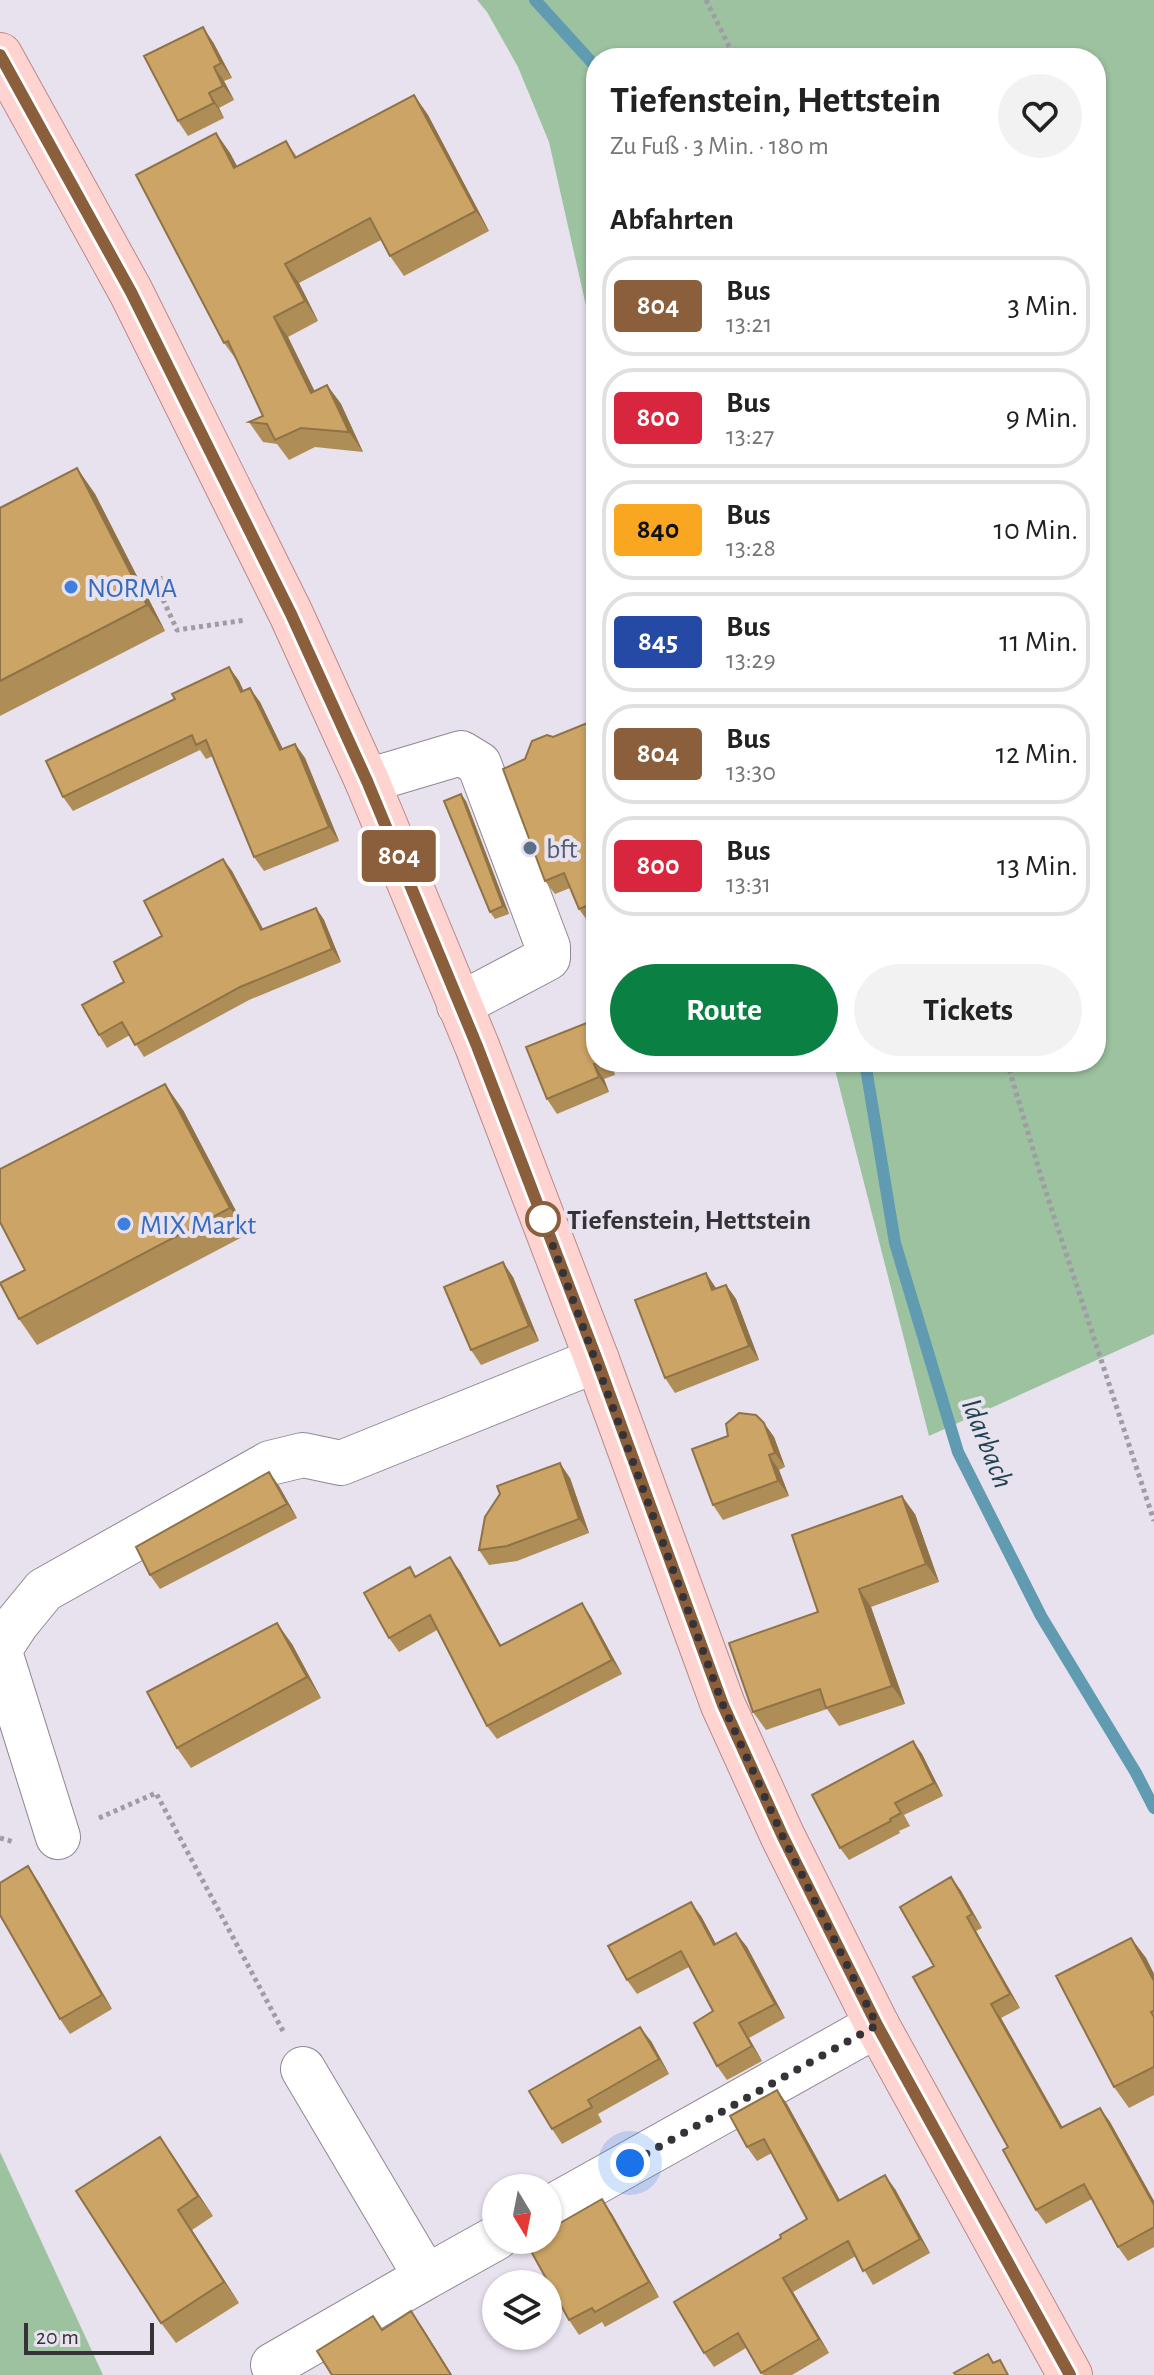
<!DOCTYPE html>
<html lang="de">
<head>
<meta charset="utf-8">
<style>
  body { margin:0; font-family:"Alegreya Sans",sans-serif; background:#f2f2f2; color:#222; height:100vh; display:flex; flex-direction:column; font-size:30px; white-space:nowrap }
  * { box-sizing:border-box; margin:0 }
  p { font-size:26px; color:#767676 }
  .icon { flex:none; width:44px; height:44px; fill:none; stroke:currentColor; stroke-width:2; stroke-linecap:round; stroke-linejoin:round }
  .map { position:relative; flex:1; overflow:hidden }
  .panel { position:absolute; left:586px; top:48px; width:520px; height:1024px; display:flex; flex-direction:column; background:#fff; border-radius:32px; box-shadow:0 2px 6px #0004 }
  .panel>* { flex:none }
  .badge { padding:0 16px; border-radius:6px; font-size:28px; line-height:52px }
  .needle { width:52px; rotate:170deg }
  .fabs { position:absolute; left:482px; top:2174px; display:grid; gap:16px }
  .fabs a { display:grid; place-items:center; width:80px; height:80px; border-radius:50%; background:#fff; box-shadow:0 2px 6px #0004; font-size:40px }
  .scale { position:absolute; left:24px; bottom:20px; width:130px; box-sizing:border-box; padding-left:8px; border:4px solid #363338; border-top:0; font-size:22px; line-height:28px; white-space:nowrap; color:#363338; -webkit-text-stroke:6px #e8e1ee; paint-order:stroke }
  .you { position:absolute; width:40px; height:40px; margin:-20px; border:6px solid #fff; border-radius:50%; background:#1a73e8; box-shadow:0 0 0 12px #1a73e833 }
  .map>.badge { position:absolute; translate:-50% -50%; box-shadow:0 0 0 4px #fff }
  h2 { padding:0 24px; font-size:30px; line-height:72px }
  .round { display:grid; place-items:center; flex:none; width:84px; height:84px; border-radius:42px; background:#f2f2f2 }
  .overview { display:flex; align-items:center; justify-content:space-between; height:136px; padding:0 24px }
  h1 { font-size:38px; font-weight:700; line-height:60px }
  .cta { display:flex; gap:16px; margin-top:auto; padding:16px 24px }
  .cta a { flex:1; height:92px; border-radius:48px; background:#0b8043; color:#fff; font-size:32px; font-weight:700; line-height:92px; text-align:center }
  .cta a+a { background:#f2f2f2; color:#222 }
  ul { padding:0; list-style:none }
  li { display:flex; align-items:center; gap:24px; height:100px; margin:0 16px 12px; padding:0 8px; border:4px solid #e0e0e0; border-radius:32px }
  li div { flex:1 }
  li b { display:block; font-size:30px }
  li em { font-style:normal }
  li .badge { min-width:88px; font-weight:700; text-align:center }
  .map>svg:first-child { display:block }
  .green { fill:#9cc2a0 }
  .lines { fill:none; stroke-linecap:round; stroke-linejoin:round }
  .stream { stroke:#609bb2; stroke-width:12 }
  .minor-casing { stroke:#8f8895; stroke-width:46 }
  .major-casing { stroke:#b98987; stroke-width:46 }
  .path { stroke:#a09ba5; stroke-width:5; stroke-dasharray:4 4; stroke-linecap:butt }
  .minor { stroke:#fff; stroke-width:44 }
  .major { stroke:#ffd4d0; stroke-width:44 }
  .wall { fill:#af8d57 }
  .shaded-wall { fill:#8f7347 }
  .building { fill:#cca465; stroke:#8f7347; stroke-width:2 }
  .line-casing { stroke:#fff; stroke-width:18 }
  .line { stroke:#8b5e3c; stroke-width:12 }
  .walk { stroke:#363338; stroke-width:8; stroke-dasharray:0 14.4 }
  .shop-dot { fill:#3f7fe0; stroke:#e8e1ee; stroke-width:3 }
  .service-dot { fill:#5c6f8a; stroke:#e8e1ee; stroke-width:3 }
  .stop-dot { fill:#fff; stroke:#8b5e3c; stroke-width:4 }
  .labels { text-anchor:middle; stroke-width:8; stroke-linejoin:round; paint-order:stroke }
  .shop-label { font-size:28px; fill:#366cbe; stroke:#e8e1ee; text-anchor:start }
  .service-label { font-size:28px; fill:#4e5e75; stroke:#e8e1ee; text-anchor:start }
  .stop-label { font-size:28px; font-weight:bold; fill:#363338; stroke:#e8e1ee; text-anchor:start }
  .water-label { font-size:30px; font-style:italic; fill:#1e4452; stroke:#e8e1ee }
</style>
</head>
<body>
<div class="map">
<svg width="1154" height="2375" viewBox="0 0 1154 2375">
  <rect width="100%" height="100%" fill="#e8e1ee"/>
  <path class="green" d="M477,0H1154V1334L929,1436L833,1062H1096V58H596V350L549,142L518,67L487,12Z
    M0,2152L103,2375H0Z"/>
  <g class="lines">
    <path class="stream" d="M535,0L596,67
      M865,1062L895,1243L958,1452L1041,1616L1136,1773L1154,1808"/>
    <g class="minor-casing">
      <path id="minor" d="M367,781L461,753L479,764L548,947V958L459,1005
        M0,1649L17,1623L44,1590L270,1463L303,1455L341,1463L597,1360
        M0,1652L58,1837
        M303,2069L426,2277L496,2238
        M548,2209L877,2025
        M273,2365L426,2277"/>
    </g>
    <g class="major-casing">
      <path id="major" d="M0,55L131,292L291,614L367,781L477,1046L597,1360L723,1705L783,1837L877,2025L1070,2375"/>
    </g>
    <path class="path" d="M706,0L735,58
      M160,576V593L177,630L246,620
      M1007,1062L1043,1183L1154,1521
      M99,1818L156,1793L284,2033
      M0,1838L14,1842"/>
    <use href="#minor" class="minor"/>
    <use href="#major" class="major"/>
  </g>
  <path class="wall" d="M213,42L232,78L224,81L234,100L219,108L224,118L188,136L178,121Z
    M414,95L428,115L489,231L404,276L390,256L381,240L299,283L318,321L288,337L314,391L327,385L341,404L363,452L315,447L289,460L277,444L263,442L249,422L263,416L238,362L224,343L216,133L230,153L237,166L286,141L297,157Z
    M77,468L95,494L165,631L0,716V508Z
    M229,667L239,681L243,691L260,702L283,749L295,744L305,758L339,841L264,871L254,857L213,756L206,759L200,750L73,811L63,797L175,699Z
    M596,708V920L589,923L579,909L570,888L555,894L545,881L553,737L590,722Z
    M466,801L509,914L495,919L490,912Z
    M223,859L232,871L263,929L316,908L324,920L341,962L249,1000L144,1057L130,1035L107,1048L99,1035L124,982L162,936Z
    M596,1062H610L615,1075L604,1079L609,1092L557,1114L547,1099Z
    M183,1110L248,1234L37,1345L19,1319Z
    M513,1277L539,1341L481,1365L471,1350Z
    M726,1285L736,1299L759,1360L675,1393L665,1378L717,1288Z
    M764,1423L774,1437L785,1467L779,1470L789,1496L723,1520L713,1505Z
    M269,1472L279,1486L297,1518L160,1589L150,1575Z
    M570,1478L589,1533L517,1561L489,1565L479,1550Z
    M915,1514L939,1582L871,1607L905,1704L839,1726L827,1709L766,1730L753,1712L818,1612Z
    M410,1567L416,1577L460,1571L501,1645L582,1603L591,1617L622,1674L497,1739L487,1726L437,1630L399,1652L389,1638Z
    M292,1644L321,1698L191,1768L177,1748Z
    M913,1741L922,1754L943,1796L904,1815L910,1826L899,1831L900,1833L849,1860L840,1848Z
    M951,1877L961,1891L982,1928L976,1931L1020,2008L1001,2018L1062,2128L1100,2108L1110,2122L1154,2201V2247L1128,2261L1118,2247L1092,2199L1046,2224L1036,2210L1008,2147L934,1966Z
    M38,1881L112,2009L70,2034L60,2019Z
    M701,1916L716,1944L736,1933L747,1947L785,2018L749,2038L762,2061L727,2080L717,2066L713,2011L689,1967L637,1994L627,1980Z
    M1131,1938L1146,1958L1154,1974V2095L1129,2108L1114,2087Z
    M651,2041L669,2074L598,2114L602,2122L562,2144L552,2129Z
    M777,2090L787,2104L840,2200L895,2189L930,2253L873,2285L856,2256L793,2292L829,2353L792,2375H763L746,2348L714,2367L704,2353L781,2238L807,2219L772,2153L757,2161L747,2147Z
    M160,2137L213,2216L192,2230L239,2303L176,2343L161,2323Z
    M612,2214L659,2297L605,2327L602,2322L579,2335L569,2320Z"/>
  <path class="shaded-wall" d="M203,27L213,42L232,78L221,63Z
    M214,67L224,81L234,100L223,86Z
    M209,93L219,108L224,118L214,103Z
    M414,95L428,115L489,231L476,211Z
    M216,133L230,153L248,187L234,168Z
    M285,264L299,283L318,321L305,301Z
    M274,317L288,337L325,412L311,393Z
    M327,385L341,404L363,452L349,432Z
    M77,468L95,494L165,631L147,605Z
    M229,667L239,681L251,706L241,692Z
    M250,688L260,702L290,764L280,750Z
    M295,744L305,758L339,841L329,827Z
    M461,794L466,801L509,914L503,906Z
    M223,859L232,871L270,942L261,930Z
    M316,908L324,920L341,962L332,949Z
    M606,1062H610L615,1075Z
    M594,1064L604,1079L609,1092L599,1077Z
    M165,1084L183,1110L248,1234L230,1208Z
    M503,1262L513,1277L539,1341L529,1326Z
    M706,1273L716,1288L712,1290Z
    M726,1285L736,1299L759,1360L749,1346Z
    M764,1423L774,1437L785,1467L775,1453Z
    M769,1455L779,1470L789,1496L778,1481Z
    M560,1463L570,1478L589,1533L579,1519Z
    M269,1472L279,1486L297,1518L287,1504Z
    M902,1496L915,1514L939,1582L926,1564Z
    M450,1557L460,1571L509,1660L500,1646Z
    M859,1589L871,1607L905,1704L892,1686Z
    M582,1603L591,1617L622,1674L612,1660Z
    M277,1623L292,1644L321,1698L307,1677Z
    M913,1741L922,1754L943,1796L934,1783Z
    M28,1866L38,1881L112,2009L102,1995Z
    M951,1877L961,1891L982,1928L972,1914Z
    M691,1902L701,1916L724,1959L714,1945Z
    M967,1917L976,1931L1020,2008L1010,1994Z
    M736,1933L747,1947L785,2018L775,2004Z
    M1131,1938L1146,1958L1154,1974V1981Z
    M991,2004L1001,2018L1071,2142L1061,2128Z
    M739,2023L749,2038L762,2061L752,2046Z
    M640,2027L651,2041L669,2074L659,2059Z
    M777,2090L787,2104L848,2215L838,2201Z
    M1100,2108L1110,2122L1154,2201V2205Z
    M160,2137L174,2157L213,2216L198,2196Z
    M885,2175L895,2189L930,2253L920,2239Z
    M602,2199L612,2214L659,2297L649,2282Z
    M178,2210L192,2230L239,2303L224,2282Z
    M783,2278L793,2292L829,2353L819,2339Z
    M411,2311L424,2330L452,2375H451Z"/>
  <path class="building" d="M203,27L221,63L214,67L223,86L209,93L214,103L178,121L144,56Z
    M414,95L476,211L390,256L370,218L285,264L305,301L274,317L311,393L327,385L349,432L301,428L275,440L267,424L249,422L263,416L228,341L224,343L136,175L216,133L234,168L286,141L295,158Z
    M77,468L147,605L0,681V508Z
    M229,667L241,692L250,688L280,750L295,744L329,827L254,857L206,740L196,745L192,735L63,797L46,761L175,699L172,694Z
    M596,708V902L579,909L564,873L545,881L503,769L525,759L532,741L547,735L553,737L590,722Z
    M461,794L503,906L490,912L444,801Z
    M223,859L261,930L316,908L332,949L240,987L135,1045L122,1022L99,1035L82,1005L124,982L114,962L162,936L144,901Z
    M589,1022L596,1039V1062H600L594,1064L599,1077L547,1099L526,1047Z
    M165,1084L230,1208L19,1319L0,1283L25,1270L0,1222V1169Z
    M503,1262L529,1326L471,1350L444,1287Z
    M706,1273L712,1290L726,1285L749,1346L665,1378L635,1300Z
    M739,1413L756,1415L764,1423L775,1453L769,1455L778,1481L713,1505L692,1449L728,1436L726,1424Z
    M560,1463L579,1519L507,1546L479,1550L485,1517L500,1494L497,1486Z
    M269,1472L287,1504L150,1575L136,1547Z
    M902,1496L926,1564L859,1589L892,1686L826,1708L820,1689L753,1712L729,1643L818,1612L792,1535Z
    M450,1557L500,1646L582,1603L612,1660L487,1726L430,1615L389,1638L364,1593L410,1567L415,1577Z
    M277,1623L307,1677L177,1748L147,1692Z
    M913,1741L934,1783L895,1803L901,1813L890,1819L891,1821L840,1848L812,1795Z
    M28,1866L102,1995L60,2019L0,1915V1883Z
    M951,1877L972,1914L967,1917L1010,1994L991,2004L1061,2128L1100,2108L1154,2205V2227L1118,2247L1084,2184L1036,2210L1003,2150L1008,2147L913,1977L934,1966L900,1907Z
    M691,1902L714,1945L736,1933L775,2004L739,2023L752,2046L717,2066L694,2023L713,2011L681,1951L627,1980L608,1946Z
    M1131,1938L1154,1981V2010L1151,2012L1154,2017V2067L1114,2087L1056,1976Z
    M640,2027L659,2059L588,2100L592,2107L552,2129L529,2091Z
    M777,2090L838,2201L885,2175L920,2239L863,2271L848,2241L783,2278L819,2339L761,2373L738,2333L704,2353L674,2302L781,2238L780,2235L807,2219L764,2139L747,2147L730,2116Z
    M160,2137L198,2196L178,2210L224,2282L161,2323L76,2191Z
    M602,2199L649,2282L595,2312L592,2308L569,2320L526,2242L529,2240H548V2230Z
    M411,2311L451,2375H332L317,2351L373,2316L382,2330Z
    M988,2354L993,2363L1000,2360L1008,2375H956L954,2373Z"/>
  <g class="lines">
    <g class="line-casing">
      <path id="line" d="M0,55L131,292L291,614L367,781L477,1046L597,1360L723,1705L783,1837L877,2025L1070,2375"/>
    </g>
    <use href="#line" class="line"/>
    <path class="walk" d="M543,1219L723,1705L783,1837L877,2025L630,2163"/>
  </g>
  <g class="shop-dot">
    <circle cx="71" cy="587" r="8"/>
    <circle cx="124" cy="1224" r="8"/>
  </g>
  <circle class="service-dot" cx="530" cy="848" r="8"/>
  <circle class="stop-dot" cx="543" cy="1219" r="16"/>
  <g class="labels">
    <g class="shop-label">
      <text x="87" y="597">NORMA</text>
      <text x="140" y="1234">MIX Markt</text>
    </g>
    <g class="service-label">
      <text x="546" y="858">bft</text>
    </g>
    <g class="stop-label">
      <text x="567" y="1229">Tiefenstein, Hettstein</text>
    </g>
    <g class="water-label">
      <text transform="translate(988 1443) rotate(68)" y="10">Idarbach</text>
    </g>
  </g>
</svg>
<div class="fabs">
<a><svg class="needle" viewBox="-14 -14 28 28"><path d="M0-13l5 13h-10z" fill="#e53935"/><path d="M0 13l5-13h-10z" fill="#767676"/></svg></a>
<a><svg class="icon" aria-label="layers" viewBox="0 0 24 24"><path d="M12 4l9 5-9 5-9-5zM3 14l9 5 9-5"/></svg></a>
</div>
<div class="scale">20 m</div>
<div class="you" style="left:630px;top:2163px"></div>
<b class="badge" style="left:399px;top:856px;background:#8b5e3c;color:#fff">804</b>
<section class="panel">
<div class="overview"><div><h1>Tiefenstein, Hettstein</h1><p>Zu Fuß · 3 Min. · 180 m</p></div><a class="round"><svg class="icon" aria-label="heart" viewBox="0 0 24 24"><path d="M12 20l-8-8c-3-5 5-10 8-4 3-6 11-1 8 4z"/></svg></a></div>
<h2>Abfahrten</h2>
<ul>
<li><span class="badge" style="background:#8b5e3c;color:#fff">804</span><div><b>Bus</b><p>13:21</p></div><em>3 Min.</em></li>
<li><span class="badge" style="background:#d7263d;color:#fff">800</span><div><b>Bus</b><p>13:27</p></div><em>9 Min.</em></li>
<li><span class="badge" style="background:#f9a720;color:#111">840</span><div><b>Bus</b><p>13:28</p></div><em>10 Min.</em></li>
<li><span class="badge" style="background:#244aa5;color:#fff">845</span><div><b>Bus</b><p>13:29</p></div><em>11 Min.</em></li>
<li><span class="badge" style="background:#8b5e3c;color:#fff">804</span><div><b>Bus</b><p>13:30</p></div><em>12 Min.</em></li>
<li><span class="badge" style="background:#d7263d;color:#fff">800</span><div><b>Bus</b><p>13:31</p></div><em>13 Min.</em></li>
</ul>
<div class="cta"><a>Route</a><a>Tickets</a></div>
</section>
</div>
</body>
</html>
